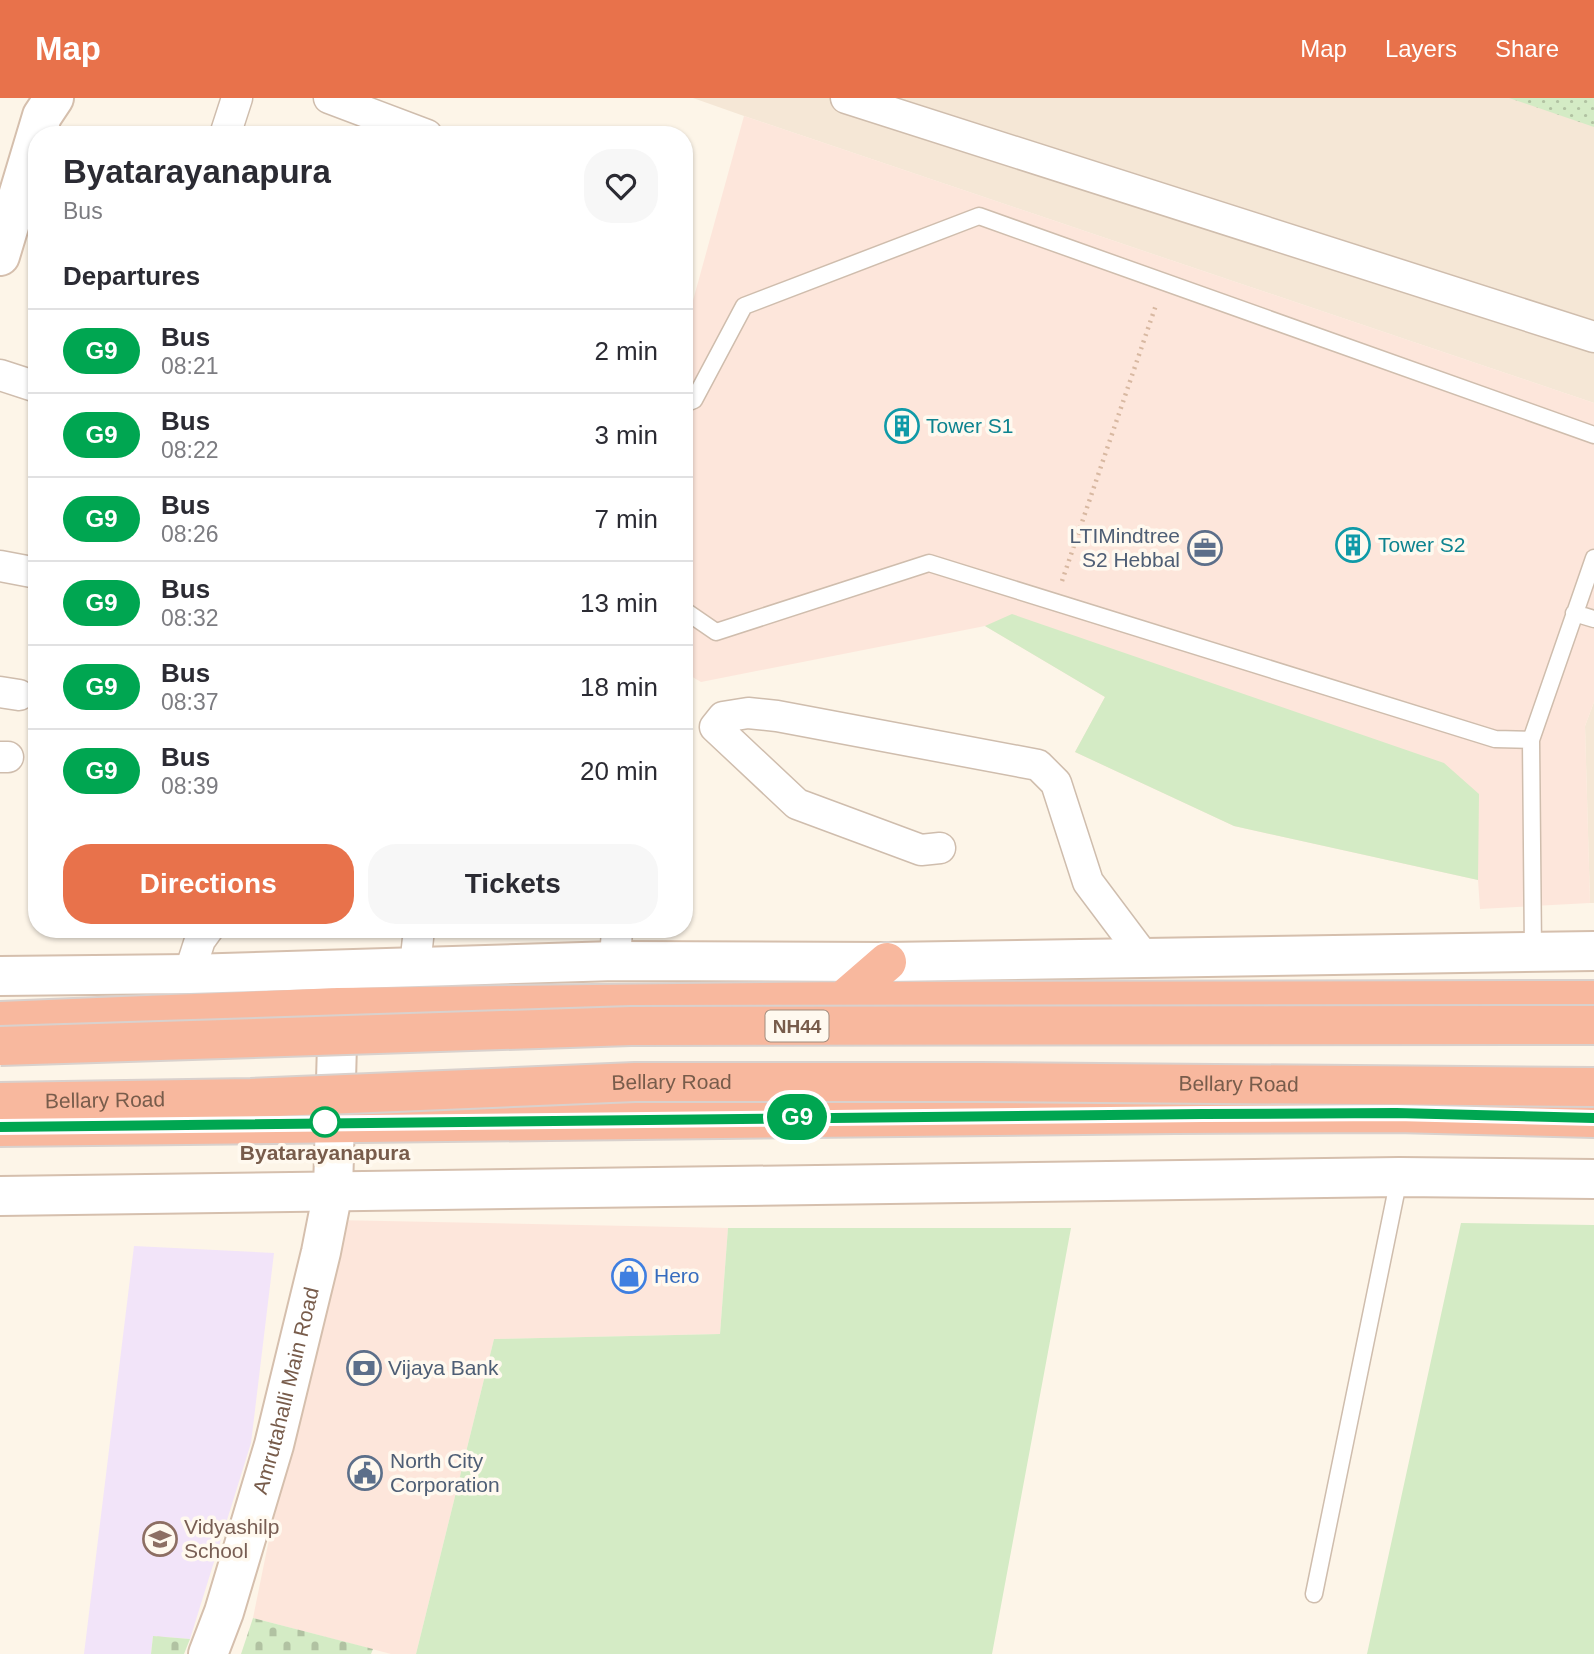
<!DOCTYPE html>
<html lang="en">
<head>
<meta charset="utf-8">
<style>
  body { margin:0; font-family:Arial,sans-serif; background:#f7f7f7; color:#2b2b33; height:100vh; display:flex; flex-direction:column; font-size:26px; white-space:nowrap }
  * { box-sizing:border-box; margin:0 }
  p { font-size:23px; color:#7c7c81 }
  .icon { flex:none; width:38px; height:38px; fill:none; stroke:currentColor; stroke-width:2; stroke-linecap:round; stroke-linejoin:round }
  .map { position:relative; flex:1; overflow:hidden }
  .side { position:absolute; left:28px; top:28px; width:665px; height:812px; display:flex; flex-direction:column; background:#fff; border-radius:28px; box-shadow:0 2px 5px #0004 }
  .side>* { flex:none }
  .badge { padding:0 14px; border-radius:23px; font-size:24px; line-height:46px }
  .map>.badge { position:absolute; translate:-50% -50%; box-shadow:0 0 0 4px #fff }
  h2 { padding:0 35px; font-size:26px; line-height:63px }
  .round { display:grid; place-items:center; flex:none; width:74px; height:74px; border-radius:28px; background:#f7f7f7 }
  .overview { display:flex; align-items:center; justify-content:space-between; height:119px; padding:0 35px }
  h1 { font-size:33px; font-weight:800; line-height:52px }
  .action { display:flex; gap:14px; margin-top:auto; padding:14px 35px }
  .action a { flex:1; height:80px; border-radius:28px; background:#e8724b; color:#fff; font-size:28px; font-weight:800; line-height:80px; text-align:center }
  .action a+a { background:#f7f7f7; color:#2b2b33 }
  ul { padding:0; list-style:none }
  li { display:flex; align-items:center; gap:21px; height:84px; padding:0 35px; border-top:2px solid #e1e1e2 }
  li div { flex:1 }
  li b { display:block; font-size:26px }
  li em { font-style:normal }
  li .badge { min-width:77px; font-weight:700; text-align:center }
  header { display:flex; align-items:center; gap:42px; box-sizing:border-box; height:98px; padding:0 35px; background:#e8724b; color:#fff }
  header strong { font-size:33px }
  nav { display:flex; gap:38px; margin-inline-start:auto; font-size:24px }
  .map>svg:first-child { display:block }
  .residential { fill:#f5e7d6 }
  .commercial { fill:#fde6db }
  .education { fill:#f2e4f9 }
  .green { fill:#d4ebc5 }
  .cemetery { fill:url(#cemetery-stones) }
  .park { fill:url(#park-dots) }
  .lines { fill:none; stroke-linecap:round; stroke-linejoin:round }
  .lane-casing { stroke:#cfbdad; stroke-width:19 }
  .street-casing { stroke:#cfbdad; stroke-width:33 }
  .secondary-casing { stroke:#d5bfad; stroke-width:42 }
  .highway-casing { stroke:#d9d1cd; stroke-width:42 }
  .path { stroke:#d8b8a1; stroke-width:4.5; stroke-dasharray:2 5; stroke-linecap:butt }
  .lane { stroke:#fff; stroke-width:16 }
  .street { stroke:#fff; stroke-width:30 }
  .secondary { stroke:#fff; stroke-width:38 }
  .highway { stroke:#f8b89e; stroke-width:38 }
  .highway-bridge-casing { stroke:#d9d1cd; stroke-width:42; stroke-linecap:butt }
  .highway-bridge { stroke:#f8b89e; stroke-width:38 }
  .line-casing { stroke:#fff; stroke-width:16 }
  .line { stroke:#00a651; stroke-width:10 }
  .stop-dot { fill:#fff; stroke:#00a651; stroke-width:3.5 }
  .labels { text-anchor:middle; stroke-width:7; stroke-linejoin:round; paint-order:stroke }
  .shield { fill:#fff9ef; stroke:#a08b7c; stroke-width:2 }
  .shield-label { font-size:19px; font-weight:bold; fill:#785c4b }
  .culture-label { font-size:21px; fill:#0d838f; stroke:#fff9ef; text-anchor:start }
  .service-label { font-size:21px; fill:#4e5e75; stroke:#fff9ef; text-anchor:start }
  .street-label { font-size:21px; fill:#785c4b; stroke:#fff9ef }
  .stop-label { font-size:21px; font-weight:bold; fill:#785c4b; stroke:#fff9ef }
  .shop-label { font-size:21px; fill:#366cbe; stroke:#fff9ef; text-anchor:start }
  .education-label { font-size:21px; fill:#785e54; stroke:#fff9ef; text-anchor:start }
</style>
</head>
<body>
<header>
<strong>Map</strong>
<nav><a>Map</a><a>Layers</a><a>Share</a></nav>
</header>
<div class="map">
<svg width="1594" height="1556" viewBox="0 0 1594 1556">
  <defs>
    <pattern id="cemetery-stones" width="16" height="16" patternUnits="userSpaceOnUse" patternTransform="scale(1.75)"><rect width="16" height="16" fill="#d4ebc5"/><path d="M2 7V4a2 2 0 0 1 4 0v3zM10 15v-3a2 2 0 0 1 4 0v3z" fill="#b1c2a2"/></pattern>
    <pattern id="park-dots" width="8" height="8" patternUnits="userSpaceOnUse" patternTransform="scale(1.75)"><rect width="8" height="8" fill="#d4ebc5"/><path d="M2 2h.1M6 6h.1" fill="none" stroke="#b1c2a2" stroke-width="1.8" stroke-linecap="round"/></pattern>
  </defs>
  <rect width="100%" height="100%" fill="#fdf5e8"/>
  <path class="residential" d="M693,0H1594V305L744,18Z
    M1594,604V805H1590L1585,628Z"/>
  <path class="commercial" d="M744,18L1594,305V604L1585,628L1590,805L1480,811L1478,782L1234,728L1075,654L1105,599L985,528L701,584L684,574V235Z
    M334,1122L728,1130L720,1236L494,1241L416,1556H391L253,1520Z"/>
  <path class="education" d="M134,1148L274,1155L251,1345L190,1541L153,1538L151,1556H84Z"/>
  <path class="green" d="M1012,516L1444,665L1479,696L1478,782L1234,728L1075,654L1105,599L985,528Z
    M1461,1125L1594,1127V1556H1367Z
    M728,1130H1071L992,1556H416L494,1241L720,1236Z"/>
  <path class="cemetery" d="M253,1520L373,1551L371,1556H241Z
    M153,1538L190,1541L184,1556H151Z"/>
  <path class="park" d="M1509,0H1594V29Z"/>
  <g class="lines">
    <g class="lane-casing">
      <path id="lane" d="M684,306L694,302L744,208L979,118L1594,337
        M684,512L716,534L929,465L1495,641L1531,642
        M1574,515L1594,521
        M1533,852L1531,642L1594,460
        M1314,1496L1399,1080"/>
    </g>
    <g class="street-casing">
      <path id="street" d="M329,0L427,37
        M846,0L1594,239
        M225,37L237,0
        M0,277L37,289
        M0,468L37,475
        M0,594L19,597
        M0,659H8
        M940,750L921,752L797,706L715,629L723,619L748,615L777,618L1038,667L1056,685L1088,784L1145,860
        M615,863L617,831
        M415,868L419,831
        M189,876L200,842L208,831"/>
    </g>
    <g class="secondary-casing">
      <g id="secondary">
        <path d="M0,158L42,18L54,0"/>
        <path d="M0,878L189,876L615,863L887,864L1594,853"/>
        <path d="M0,1098L1399,1079L1594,1081"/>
        <path id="s1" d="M208,1556L224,1514L274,1347L321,1154L333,1093L338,909"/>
      </g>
    </g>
    <g class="highway-casing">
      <path id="highway" d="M842,903L887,864
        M0,923L338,909L842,903L1594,902
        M0,1029L1175,1016L1396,1015L1594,1020"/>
    </g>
    <path class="path" d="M1062,483L1156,207"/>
    <use href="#lane" class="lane"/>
    <use href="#street" class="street"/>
    <use href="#secondary" class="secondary"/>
    <use href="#highway" class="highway"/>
    <g class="highway-bridge-casing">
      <g id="highway-bridge">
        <path d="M0,948L631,928L1594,927"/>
        <path id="s2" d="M0,1004L251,1000L635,984H980L1594,989"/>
      </g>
    </g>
    <use href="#highway-bridge" class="highway-bridge"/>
  </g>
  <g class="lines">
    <g class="line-casing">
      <path id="line" d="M0,1029L1203,1016L1396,1015L1594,1020"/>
    </g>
    <use href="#line" class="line"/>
  </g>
  <defs>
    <g id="building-ring" transform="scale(1.75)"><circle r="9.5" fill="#fff9ef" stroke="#0f9aa8" stroke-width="1.5"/><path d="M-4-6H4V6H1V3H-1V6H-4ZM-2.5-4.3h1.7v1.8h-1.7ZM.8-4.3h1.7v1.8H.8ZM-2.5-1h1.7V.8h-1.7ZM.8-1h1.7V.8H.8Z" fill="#0f9aa8"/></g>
    <g id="office-ring" transform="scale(1.75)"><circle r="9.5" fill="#fff9ef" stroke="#5c6f8a" stroke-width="1.5"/><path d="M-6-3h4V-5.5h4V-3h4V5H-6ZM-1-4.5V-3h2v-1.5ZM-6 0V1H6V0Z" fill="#5c6f8a"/></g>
    <g id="shop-ring" transform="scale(1.75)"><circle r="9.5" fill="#fff9ef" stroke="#3f7fe0" stroke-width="1.5"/><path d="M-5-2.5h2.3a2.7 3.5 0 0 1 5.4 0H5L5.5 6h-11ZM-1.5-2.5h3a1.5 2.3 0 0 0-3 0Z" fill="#3f7fe0"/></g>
    <g id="bank-ring" transform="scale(1.75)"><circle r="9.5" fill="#fff9ef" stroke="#5c6f8a" stroke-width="1.5"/><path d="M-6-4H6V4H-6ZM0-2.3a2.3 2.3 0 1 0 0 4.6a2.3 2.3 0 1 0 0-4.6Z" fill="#5c6f8a"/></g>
    <g id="civic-ring" transform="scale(1.75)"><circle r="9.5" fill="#fff9ef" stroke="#5c6f8a" stroke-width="1.5"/><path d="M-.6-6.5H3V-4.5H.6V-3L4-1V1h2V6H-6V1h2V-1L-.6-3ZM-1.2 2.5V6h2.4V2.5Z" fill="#5c6f8a"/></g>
    <g id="school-ring" transform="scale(1.75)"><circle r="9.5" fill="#fff9ef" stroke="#8d6e63" stroke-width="1.5"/><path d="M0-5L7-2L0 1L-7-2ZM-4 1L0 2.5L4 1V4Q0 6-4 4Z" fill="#8d6e63"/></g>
  </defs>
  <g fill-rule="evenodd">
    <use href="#building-ring" x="902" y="328"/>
    <use href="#building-ring" x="1353" y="447"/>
    <use href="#office-ring" x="1205" y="450"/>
    <use href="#shop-ring" x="629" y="1178"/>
    <use href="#bank-ring" x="364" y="1270"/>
    <use href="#civic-ring" x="365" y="1375"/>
    <use href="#school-ring" x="160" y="1441"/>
  </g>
  <circle class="stop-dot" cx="325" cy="1024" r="14"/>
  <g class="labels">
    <rect class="shield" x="765.5" y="912.5" width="63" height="31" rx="5"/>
    <g class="shield-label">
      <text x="797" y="935">NH44</text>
    </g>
    <g class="culture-label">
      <text x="926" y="335">Tower S1</text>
      <text x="1378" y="454">Tower S2</text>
    </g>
    <g class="service-label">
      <text x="1180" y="445" text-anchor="end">LTIMindtree<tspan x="1180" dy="24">S2 Hebbal</tspan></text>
      <text x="388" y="1277">Vijaya Bank</text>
      <text x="390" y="1370">North City<tspan x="390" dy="24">Corporation</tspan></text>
    </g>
    <g class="street-label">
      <text dy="7" stroke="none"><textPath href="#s2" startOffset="672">Bellary Road</textPath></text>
      <text dy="7" stroke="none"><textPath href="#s2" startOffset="1239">Bellary Road</textPath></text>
      <text dy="7" stroke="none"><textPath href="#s2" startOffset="105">Bellary Road</textPath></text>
      <text dy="7" stroke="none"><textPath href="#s1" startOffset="275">Amrutahalli Main Road</textPath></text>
    </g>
    <g class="stop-label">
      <text x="325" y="1062">Byatarayanapura</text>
    </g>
    <g class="shop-label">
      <text x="654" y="1185">Hero</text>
    </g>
    <g class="education-label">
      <text x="184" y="1436">Vidyashilp<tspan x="184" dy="24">School</tspan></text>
    </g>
  </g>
</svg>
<b class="badge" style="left:797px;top:1019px;background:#00a651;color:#fff">G9</b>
<section class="side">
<div class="overview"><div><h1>Byatarayanapura</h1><p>Bus</p></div><a class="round"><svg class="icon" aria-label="heart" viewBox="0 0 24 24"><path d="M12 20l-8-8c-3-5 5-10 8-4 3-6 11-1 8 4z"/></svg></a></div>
<h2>Departures</h2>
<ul>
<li><span class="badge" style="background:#00a651;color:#fff">G9</span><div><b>Bus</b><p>08:21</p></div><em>2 min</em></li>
<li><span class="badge" style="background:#00a651;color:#fff">G9</span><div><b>Bus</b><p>08:22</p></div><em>3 min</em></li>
<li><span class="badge" style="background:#00a651;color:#fff">G9</span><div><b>Bus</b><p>08:26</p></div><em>7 min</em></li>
<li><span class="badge" style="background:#00a651;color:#fff">G9</span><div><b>Bus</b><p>08:32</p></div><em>13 min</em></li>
<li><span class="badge" style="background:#00a651;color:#fff">G9</span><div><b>Bus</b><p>08:37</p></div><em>18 min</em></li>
<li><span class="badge" style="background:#00a651;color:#fff">G9</span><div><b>Bus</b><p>08:39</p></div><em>20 min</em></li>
</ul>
<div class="action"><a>Directions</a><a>Tickets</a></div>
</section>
</div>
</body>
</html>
